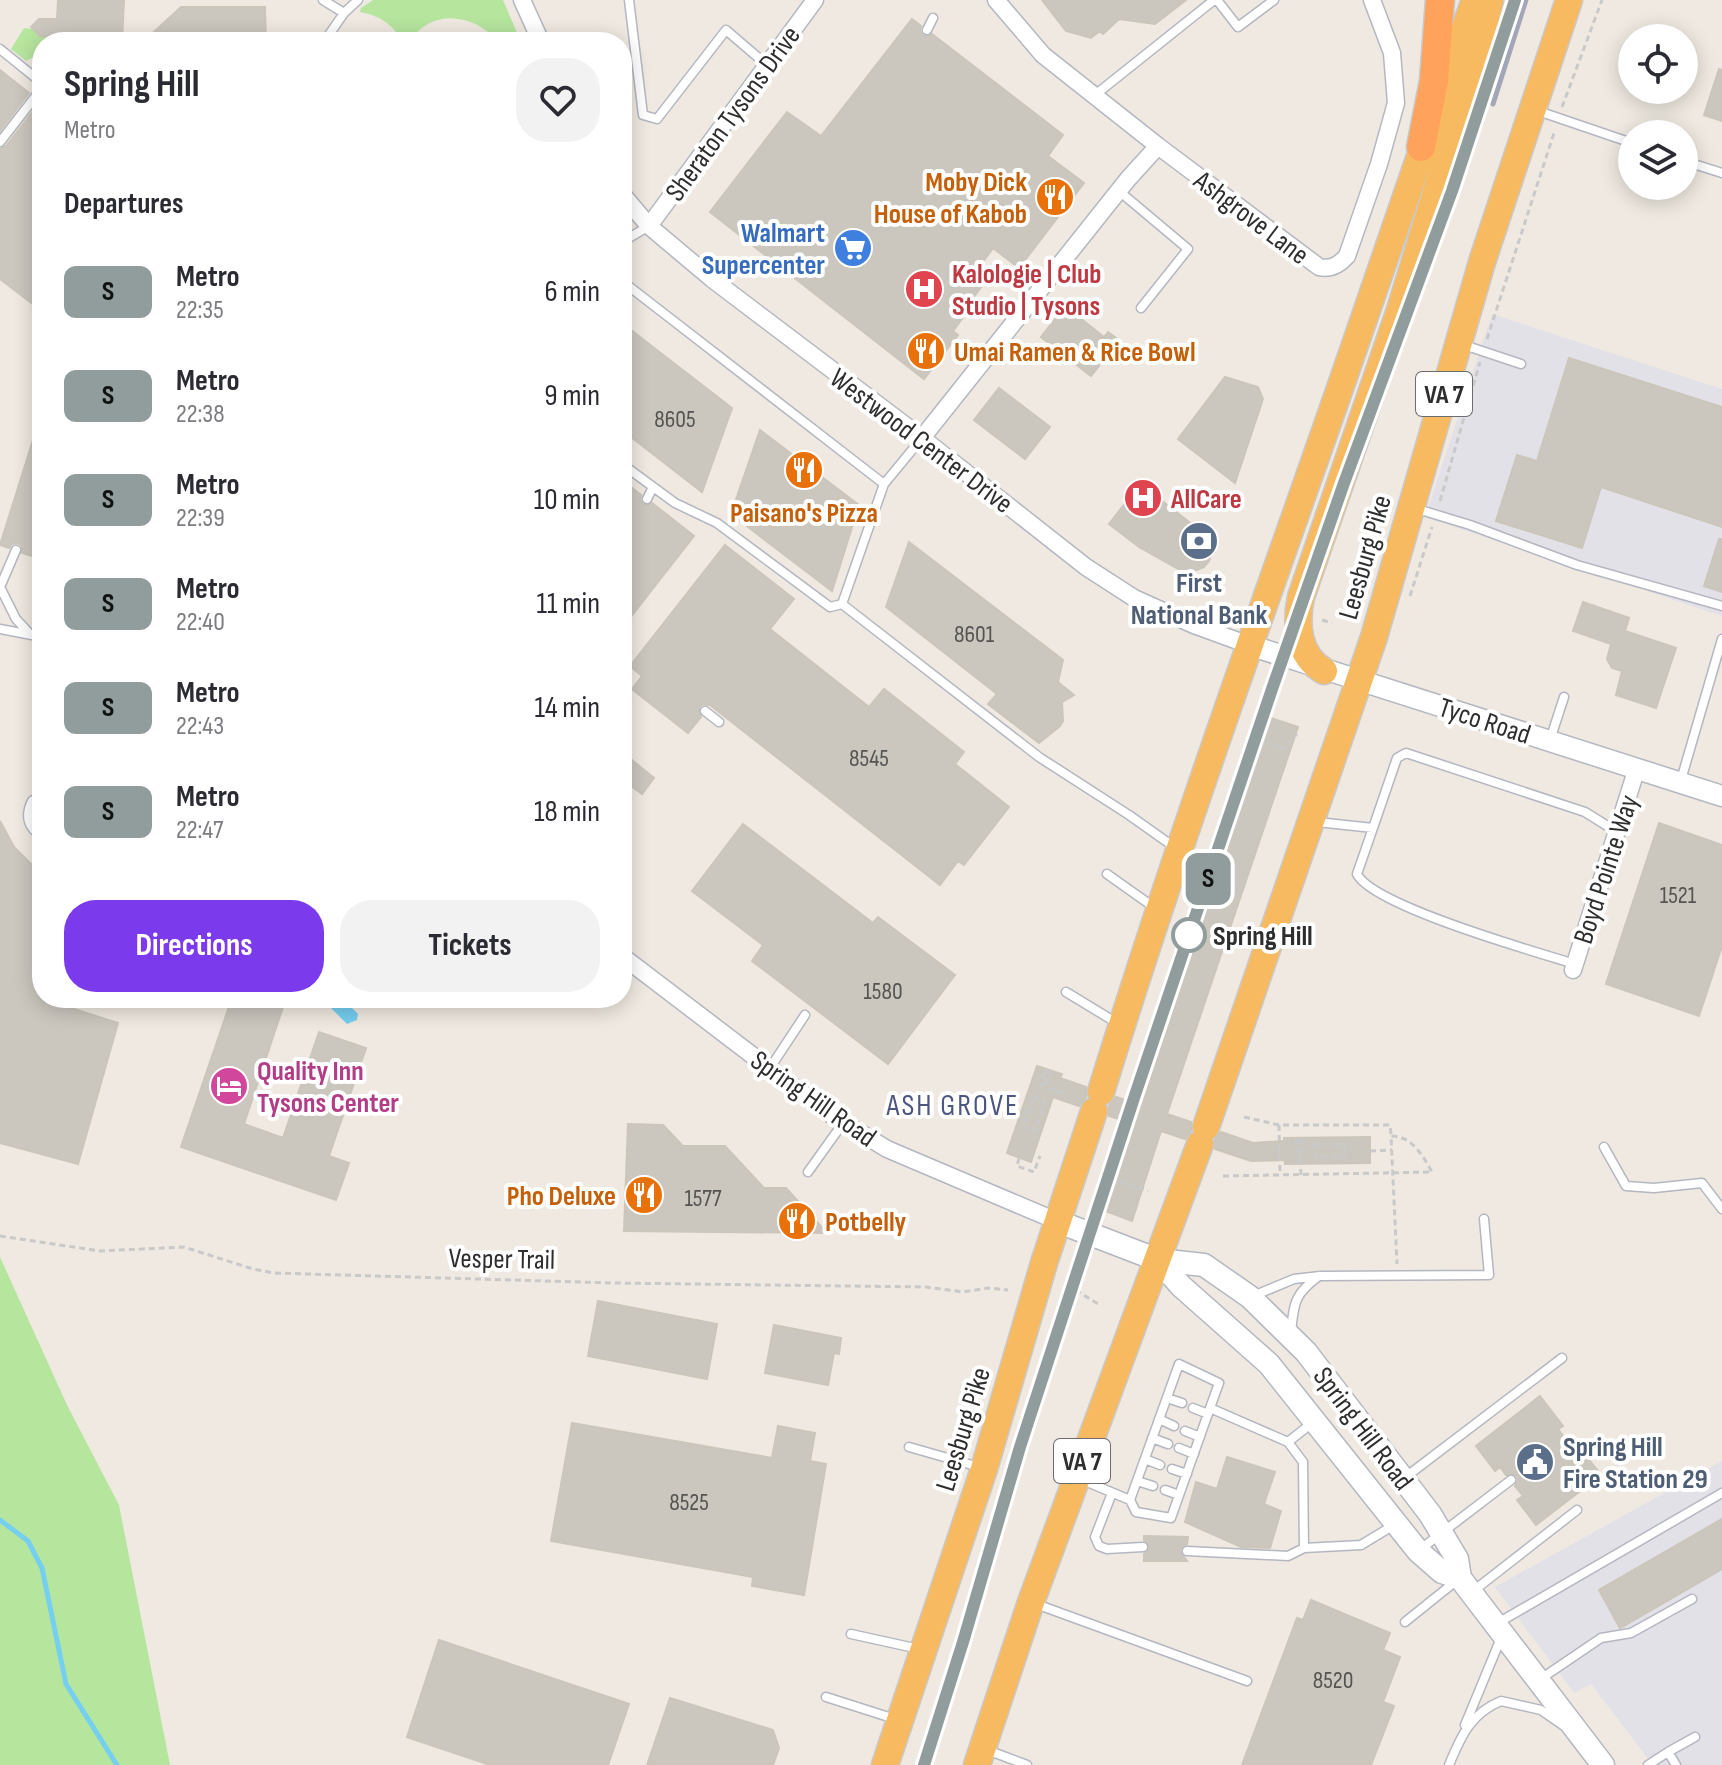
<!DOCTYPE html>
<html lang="en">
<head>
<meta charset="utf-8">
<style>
  body { margin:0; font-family:"Sofia Sans Condensed",sans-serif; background:#f2f2f3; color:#2b2b33; height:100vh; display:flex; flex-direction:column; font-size:30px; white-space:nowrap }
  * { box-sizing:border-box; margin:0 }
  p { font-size:26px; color:#7c7c81 }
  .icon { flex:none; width:44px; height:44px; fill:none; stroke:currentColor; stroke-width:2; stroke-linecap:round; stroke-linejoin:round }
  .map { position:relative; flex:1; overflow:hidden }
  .panel { position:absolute; left:32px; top:32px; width:600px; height:976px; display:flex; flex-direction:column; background:#fff; border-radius:32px; box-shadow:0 4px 20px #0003 }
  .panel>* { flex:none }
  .badge { padding:0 16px; border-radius:12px; font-size:28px; line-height:52px }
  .buttons { position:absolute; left:1618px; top:24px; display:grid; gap:16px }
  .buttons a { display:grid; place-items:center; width:80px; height:80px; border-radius:50%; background:#fff; box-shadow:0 4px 20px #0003; font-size:40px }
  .map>.badge { position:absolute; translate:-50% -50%; box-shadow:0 0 0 4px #fff }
  h2 { padding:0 32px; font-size:30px; line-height:72px }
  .round { display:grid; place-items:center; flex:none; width:84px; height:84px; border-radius:32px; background:#f2f2f3 }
  .overview { display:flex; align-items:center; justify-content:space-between; height:136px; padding:0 32px }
  h1 { font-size:38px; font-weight:700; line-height:60px }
  .action { display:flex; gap:16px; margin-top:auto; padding:16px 32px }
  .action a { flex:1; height:92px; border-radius:32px; background:#7c3aed; color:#fff; font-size:32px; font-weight:700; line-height:92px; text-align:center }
  .action a+a { background:#f2f2f3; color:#2b2b33 }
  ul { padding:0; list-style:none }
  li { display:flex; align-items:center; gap:24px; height:104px; padding:0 32px }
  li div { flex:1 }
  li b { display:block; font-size:30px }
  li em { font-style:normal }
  li .badge { min-width:88px; font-weight:700; text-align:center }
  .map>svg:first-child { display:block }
  .industrial { fill:#e3e1e8 }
  .green { fill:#b6e59e }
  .water { fill:#75cff0 }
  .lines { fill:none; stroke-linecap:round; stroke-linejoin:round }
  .stream { stroke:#75cff0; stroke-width:5 }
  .building { fill:#cbc7bf; stroke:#cbc5ba; stroke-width:2 }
  .service-casing { stroke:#b4b7c1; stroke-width:11 }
  .minor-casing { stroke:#b4b7c1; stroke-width:19 }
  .tertiary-casing { stroke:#b4b7c1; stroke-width:23 }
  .secondary-casing { stroke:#b4b7c1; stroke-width:25 }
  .trunk-casing { stroke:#c9c9c9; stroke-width:29 }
  .motorway-casing { stroke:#c9c9c9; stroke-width:31 }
  .path { stroke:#c9c9c9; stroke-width:3; stroke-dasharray:6 4; stroke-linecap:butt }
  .service { stroke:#fff; stroke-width:8 }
  .minor { stroke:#fff; stroke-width:16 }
  .tertiary { stroke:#fff; stroke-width:20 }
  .secondary { stroke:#fff; stroke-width:22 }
  .trunk { stroke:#f8ba60; stroke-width:26 }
  .motorway { stroke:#ffa35c; stroke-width:28 }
  .rail { stroke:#a3a6b8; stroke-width:5 }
  .line-casing { stroke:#fff; stroke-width:18 }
  .line { stroke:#919d9d; stroke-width:12 }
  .stop-dot { fill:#fff; stroke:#919d9d; stroke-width:4 }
  .labels { text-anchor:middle; stroke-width:8; stroke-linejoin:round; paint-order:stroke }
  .number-label { font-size:24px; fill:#555452 }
  .shield { fill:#fff; stroke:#6d6d6d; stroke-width:2 }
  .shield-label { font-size:26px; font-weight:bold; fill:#2e2e2e }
  .street-label { font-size:28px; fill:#2e2e2e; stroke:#fff }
  .food-label { font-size:28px; font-weight:bold; fill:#c56008; stroke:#fff; text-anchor:end }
  .shop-label { font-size:28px; font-weight:bold; fill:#366cbe; stroke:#fff; text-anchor:end }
  .health-label { font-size:28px; font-weight:bold; fill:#be3a42; stroke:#fff; text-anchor:start }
  .service-label { font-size:28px; font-weight:bold; fill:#4e5e75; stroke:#fff }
  .stop-label { font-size:28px; font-weight:bold; fill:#2e2e2e; stroke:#fff; text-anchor:start }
  .hotel-label { font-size:28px; font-weight:bold; fill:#b23c85; stroke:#fff; text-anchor:start }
  .neighbourhood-label { font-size:30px; letter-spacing:2px; fill:#4d5680; stroke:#fff }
</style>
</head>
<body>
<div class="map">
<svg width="1722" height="1765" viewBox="0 0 1722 1765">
  <rect width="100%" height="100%" fill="#efe9e1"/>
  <path class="industrial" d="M1492,314L1722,389V616L1425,517Z
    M1722,1461V1765H1653L1591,1684L1574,1693L1495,1587Z"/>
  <path class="green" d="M373,0H503L521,42H498C476,14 430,7 410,42H402C394,24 378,15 360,12L361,8Z
    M24,28L33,29L40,36L57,37V42H42V67L32,58L26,61L11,49Z
    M0,1257L67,1405L119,1505L170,1765H0Z"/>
  <path class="water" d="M333,998L345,1001L358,1014L357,1020L347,1024L326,1003Z"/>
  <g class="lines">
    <path class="stream" d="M0,1520L28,1541L42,1568L66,1684L117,1765"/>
  </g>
  <path class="building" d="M58,0H124L122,42H57V37L40,36L31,27L39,19H57Z
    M1042,0H1186L1155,24L1119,19L1103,34L1100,31L1091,38L1066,31Z
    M181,7H265L266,42H143Z
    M912,19L921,26L920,31L923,36L932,34L1063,135L1048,156L1084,183L1019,268L993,248L974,274L985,282L970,302L973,304L953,331L958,335L924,379L710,212L787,112L821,136Z
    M1719,69L1722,70V121L1704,115Z
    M0,70L29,93L0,131Z
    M41,101L42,102V311L0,279V149L6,146Z
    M1065,306L1104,337L1108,332L1119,340L1091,376L1041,337Z
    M631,330L732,408L702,492L622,430V355Z
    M1569,358L1722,407V527L1601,487L1582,548L1496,521L1517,455L1537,461Z
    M1225,377L1258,387L1263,399L1235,483L1178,439Z
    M999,388L1050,427L1025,459L974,420Z
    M39,421L42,422V559L22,553V546L18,543L12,544L9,548L0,545Z
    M760,430L859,505L832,591L731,514Z
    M622,480L641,495L640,500L643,505L652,503L694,536L622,628Z
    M1140,484L1215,542L1209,561L1204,567L1192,572L1180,570L1139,547L1109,524Z
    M1719,539H1722V592L1704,586Z
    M909,542L1063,660L1058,682L1074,695L1062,702L1063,721L1060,726L1039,743L988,704L997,694L886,607Z
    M725,545L794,599L770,629L869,707L884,689L964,752L955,764L1009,807L964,865L958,861L940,885L710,705L703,704L699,707L701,717L688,733L632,689L642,676L630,666Z
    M1583,602L1629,618L1625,631L1676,648L1656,708L1616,695L1622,671L1612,668L1607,659L1611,644L1573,631Z
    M1258,714L1298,727L1167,1114L1191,1122V1131L1185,1139L1161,1131L1132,1221L1092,1206L1122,1120L1109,1116V1106L1116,1097L1128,1101Z
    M622,752L654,778L642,794L622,779Z
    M0,821L14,847L42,875V998H88L71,1008L118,1023L78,1164L0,1143Z
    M1659,823L1722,845V946L1699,1016L1606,984Z
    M743,824L873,923L878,917L955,975L888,1064L752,961L763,945L692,891Z
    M232,998H286L244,1124L283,1138L319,1032L366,1048L329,1156L349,1163L336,1200L181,1147Z
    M1037,1066L1062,1074L1060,1078L1086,1087V1097L1079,1106L1053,1097L1031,1162L1007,1153Z
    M628,1124L663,1125L683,1146H725L764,1188H786L827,1233L624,1231Z
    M1221,1132L1253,1143L1284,1141V1138L1370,1137V1163L1285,1164V1160L1251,1161L1215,1149V1140Z
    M598,1301L717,1324L707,1379L588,1356Z
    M774,1325L841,1338L839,1354L834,1353L828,1385L765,1373Z
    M1540,1396L1563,1426L1558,1429L1578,1455L1583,1452L1601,1475L1536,1525L1517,1500L1523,1496L1515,1486L1518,1480L1516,1475H1506L1500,1467L1495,1471L1476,1446Z
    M572,1423L772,1458L778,1426L815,1433L810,1461L826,1464L804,1595L752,1586L753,1577L551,1541Z
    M1227,1457L1275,1472L1264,1504L1281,1511L1270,1548L1241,1547L1185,1522L1196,1482L1217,1489Z
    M1722,1519V1569L1620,1628L1599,1590Z
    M1144,1536L1188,1537L1187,1544L1182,1547L1180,1551L1187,1561H1144V1554L1150,1547L1144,1540Z
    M1311,1600L1390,1633L1383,1650L1400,1657L1383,1702L1394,1706L1371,1765H1242L1297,1618L1303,1620Z
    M439,1640L629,1704L608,1765H490L407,1737Z
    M670,1698L773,1730L779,1748L773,1765H647Z"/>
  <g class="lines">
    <g class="service-casing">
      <path id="service" d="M323,0L344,13
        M629,0L643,115L657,119L726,30L768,66
        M1217,0L1238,27L1274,0
        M927,30L933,18
        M324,42L344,13L358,0
        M0,49L42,83
        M1095,95L1214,0
        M1538,111L1632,143
        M0,142L42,88
        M1684,161L1722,173
        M1119,191L1188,249L1141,308
        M622,246L627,239L649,226
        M622,281L884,484
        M1461,344L1521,364
        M622,464L675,503L717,523L830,607L842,604
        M647,499L653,487
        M1414,508L1470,525L1577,565L1722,606
        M0,587L16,619L29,633
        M0,587L16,550
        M842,604L1039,757L1129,815L1177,849
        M842,604L884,484L922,438
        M0,629L42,637
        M705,711L719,722
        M1550,740L1564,697
        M1681,780L1722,639
        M42,795L32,801C25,815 27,828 42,836
        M1317,822L1373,828L1397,758L1406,753L1585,812L1617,832
        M1373,828L1357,874C1373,906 1536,952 1575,964
        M1107,874L1155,908
        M1066,992L1117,1023
        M770,1068L805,1015
        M1604,1147L1626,1186L1654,1188L1702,1183L1722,1209
        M808,1172L843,1123
        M1253,1296L1294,1279L1320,1276L1489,1275L1484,1219
        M1291,1332C1294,1303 1294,1294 1319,1276
        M1167,1398L1182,1403
        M1193,1408L1208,1414
        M1159,1419L1174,1426
        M1185,1431L1200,1437
        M1152,1438L1168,1444
        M1288,1442L1312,1423
        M909,1447L979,1467
        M1179,1448L1194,1454
        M1145,1459L1160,1465
        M1172,1469L1187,1474
        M1080,1479L1130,1500L1179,1364L1219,1383L1210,1408L1288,1442L1303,1462L1304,1548L1361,1545L1394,1525
        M1403,1479L1562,1358
        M1137,1481L1153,1486
        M1165,1490L1179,1495
        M1112,1493L1095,1537L1099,1546L1107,1549L1143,1547
        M1130,1500L1136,1512L1171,1518L1210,1408
        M1187,1551L1288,1556L1304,1548
        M1418,1551L1511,1480
        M1472,1592L1577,1510
        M1036,1604L1247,1681
        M1405,1622L1456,1581
        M1496,1624L1722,1493
        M851,1634L919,1649
        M1539,1680L1601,1638L1631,1633L1692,1599
        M826,1697L895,1719
        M1465,1725L1501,1638
        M987,1750L1027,1765
        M1668,1752L1695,1737
        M1449,1765C1461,1736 1471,1713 1501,1701L1541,1710L1564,1726
        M1648,1765L1668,1752L1676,1765"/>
    </g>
    <g class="minor-casing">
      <path id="minor" d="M522,0L541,42
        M996,0L1043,55L1158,146L1319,267C1331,270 1339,265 1347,256L1379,164L1396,103L1392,53L1372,0
        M622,194L649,226L712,279L922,438L1086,567L1134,598L1194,625L1249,645
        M649,226L815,0
        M922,438L1128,179L1158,146
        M622,956L828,1113L887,1149L1059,1222
        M1573,970L1637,768"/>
    </g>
    <g class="tertiary-casing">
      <path id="tertiary" d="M1249,645L1722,796"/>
    </g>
    <g class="secondary-casing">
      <path id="secondary" d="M1059,1222L1158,1260L1204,1265L1250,1297L1306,1352L1430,1514L1457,1559L1460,1578L1603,1765
        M1158,1260L1181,1286L1269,1364L1418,1551L1442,1572L1460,1578"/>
    </g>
    <g class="trunk-casing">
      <path id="trunk" d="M1324,671C1298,656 1295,625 1301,597L1400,310L1477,58L1490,0
        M1101,1092C1169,871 1247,653 1324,434C1375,289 1423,144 1475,0
        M1206,1127L1374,637L1482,262L1569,0
        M885,1765L984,1469L1044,1263L1094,1111
        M977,1765L1031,1602L1200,1144"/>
    </g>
    <g class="motorway-casing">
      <path id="motorway" d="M1421,147L1434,81L1440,0"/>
    </g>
    <path class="path" d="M1562,107L1602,0
      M1487,339L1555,130
      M1440,501L1480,362
      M1410,596L1432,527
      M1322,620L1332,623
      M1259,710L1260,740L1282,748L1297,734
      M1046,1069V1087L1063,1093
      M1046,1084L1051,1070
      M1044,1085L1040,1084L1046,1069
      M1034,1097L1045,1101L1035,1131L1023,1127Z
      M1244,1117L1279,1125H1390L1391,1134
      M1279,1125L1280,1173
      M1296,1138L1297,1152
      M1302,1138V1152
      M1315,1145H1345V1157H1315Z
      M1370,1151L1392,1150
      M1019,1158L1017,1166L1034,1172L1040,1156
      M1100,1175L1148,1191
      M1301,1175L1299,1140L1302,1138
      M1223,1176L1432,1172C1423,1156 1412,1136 1391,1136L1397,1264
      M0,1236L100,1251L184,1247L253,1269L274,1273L614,1283L926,1287L963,1292L988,1288L1008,1290
      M1067,1285L1100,1305"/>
    <use href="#service" class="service"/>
    <use href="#minor" class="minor"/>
    <use href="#tertiary" class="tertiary"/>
    <use href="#secondary" class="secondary"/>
    <use href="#trunk" class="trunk"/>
    <use href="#motorway" class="motorway"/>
    <path class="rail" d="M1493,104L1526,0"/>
  </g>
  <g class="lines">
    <g class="line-casing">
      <path id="line" d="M924,1765L963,1642L1020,1447L1134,1098L1272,689L1344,483L1452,191L1515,0"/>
    </g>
    <use href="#line" class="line"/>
  </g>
  <defs>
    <g id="restaurant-disc" transform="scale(2)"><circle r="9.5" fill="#e8710a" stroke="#fff"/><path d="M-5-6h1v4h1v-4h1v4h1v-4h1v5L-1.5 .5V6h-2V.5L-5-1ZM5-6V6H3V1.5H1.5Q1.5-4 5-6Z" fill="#fff"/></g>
    <g id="supermarket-disc" transform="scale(2)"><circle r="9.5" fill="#3f7fe0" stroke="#fff"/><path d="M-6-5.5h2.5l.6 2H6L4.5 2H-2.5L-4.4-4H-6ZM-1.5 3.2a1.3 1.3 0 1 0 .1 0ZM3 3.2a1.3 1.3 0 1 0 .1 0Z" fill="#fff"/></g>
    <g id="hospital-disc" transform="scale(2)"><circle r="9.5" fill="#e0444e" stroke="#fff"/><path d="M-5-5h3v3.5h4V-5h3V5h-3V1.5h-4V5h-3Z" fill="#fff"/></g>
    <g id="bank-disc" transform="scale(2)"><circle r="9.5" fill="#5c6f8a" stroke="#fff"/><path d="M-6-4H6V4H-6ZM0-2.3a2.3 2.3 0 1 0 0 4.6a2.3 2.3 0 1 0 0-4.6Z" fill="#fff"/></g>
    <g id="hotel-disc" transform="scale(2)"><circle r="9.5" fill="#d1479c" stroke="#fff"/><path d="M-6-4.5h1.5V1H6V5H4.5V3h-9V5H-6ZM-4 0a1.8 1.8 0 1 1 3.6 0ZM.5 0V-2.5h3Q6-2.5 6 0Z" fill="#fff"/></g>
    <g id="civic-disc" transform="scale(2)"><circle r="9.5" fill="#5c6f8a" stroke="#fff"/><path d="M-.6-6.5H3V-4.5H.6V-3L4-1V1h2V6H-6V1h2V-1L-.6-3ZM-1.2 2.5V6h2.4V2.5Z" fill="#fff"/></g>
  </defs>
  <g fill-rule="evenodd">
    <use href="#restaurant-disc" x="1055" y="197"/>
    <use href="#supermarket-disc" x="853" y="248"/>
    <use href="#hospital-disc" x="924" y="289"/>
    <use href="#restaurant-disc" x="926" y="351"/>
    <use href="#restaurant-disc" x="804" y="470"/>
    <use href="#hospital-disc" x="1143" y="498"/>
    <use href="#bank-disc" x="1199" y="541"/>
    <use href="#hotel-disc" x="229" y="1086"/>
    <use href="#restaurant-disc" x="644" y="1195"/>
    <use href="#restaurant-disc" x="797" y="1221"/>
    <use href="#civic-disc" x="1535" y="1462"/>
  </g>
  <circle class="stop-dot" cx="1189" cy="935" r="16"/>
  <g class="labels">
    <g class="number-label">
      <text x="675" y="427">8605</text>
      <text x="974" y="642">8601</text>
      <text x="869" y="766">8545</text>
      <text x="1678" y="903">1521</text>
      <text x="883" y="999">1580</text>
      <text x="703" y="1206">1577</text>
      <text x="689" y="1510">8525</text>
      <text x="1333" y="1688">8520</text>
    </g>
    <g class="shield">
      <rect x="1416" y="372" width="56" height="44" rx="6"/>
      <rect x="1054" y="1439" width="56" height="44" rx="6"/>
    </g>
    <g class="shield-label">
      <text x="1444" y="403">VA 7</text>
      <text x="1082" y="1470">VA 7</text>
    </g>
    <g class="street-label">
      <text transform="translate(732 113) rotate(-54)" y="10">Sheraton Tysons Drive</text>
      <text transform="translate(1252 217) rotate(37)" y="10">Ashgrove Lane</text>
      <text transform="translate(922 440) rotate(37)" y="10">Westwood Center Drive</text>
      <text transform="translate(1364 557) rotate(-74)" y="10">Leesburg Pike</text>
      <text transform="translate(1485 720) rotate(18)" y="10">Tyco Road</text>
      <text transform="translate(1605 869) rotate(-72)" y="10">Boyd Pointe Way</text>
      <text transform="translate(814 1098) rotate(35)" y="10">Spring Hill Road</text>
      <text transform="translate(502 1258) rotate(1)" y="10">Vesper Trail</text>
      <text transform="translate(1364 1428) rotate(53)" y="10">Spring Hill Road</text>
      <text transform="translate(962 1429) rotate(-73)" y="10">Leesburg Pike</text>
    </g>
    <g class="food-label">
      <text x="1027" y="191">Moby Dick<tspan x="1027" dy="32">House of Kabob</tspan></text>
      <text x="954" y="361" text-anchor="start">Umai Ramen &amp; Rice Bowl</text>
      <text x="804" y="522" text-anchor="middle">Paisano's Pizza</text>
      <text x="616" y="1205">Pho Deluxe</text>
      <text x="825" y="1231" text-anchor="start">Potbelly</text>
    </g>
    <g class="shop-label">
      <text x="825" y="242">Walmart<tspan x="825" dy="32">Supercenter</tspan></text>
    </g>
    <g class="health-label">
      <text x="952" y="283">Kalologie | Club<tspan x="952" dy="32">Studio | Tysons</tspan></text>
      <text x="1171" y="508">AllCare</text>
    </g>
    <g class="service-label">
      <text x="1199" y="592">First<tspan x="1199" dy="32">National Bank</tspan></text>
      <text x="1563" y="1456" text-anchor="start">Spring Hill<tspan x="1563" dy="32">Fire Station 29</tspan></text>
    </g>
    <g class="stop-label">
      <text x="1213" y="945">Spring Hill</text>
    </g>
    <g class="hotel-label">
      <text x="257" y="1080">Quality Inn<tspan x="257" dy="32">Tysons Center</tspan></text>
    </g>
    <g class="neighbourhood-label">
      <text x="953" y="1115">ASH GROVE</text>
    </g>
  </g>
</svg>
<div class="buttons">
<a><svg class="icon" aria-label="locate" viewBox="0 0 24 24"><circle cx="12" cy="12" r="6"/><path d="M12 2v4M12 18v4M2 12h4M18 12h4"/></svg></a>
<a><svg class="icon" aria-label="layers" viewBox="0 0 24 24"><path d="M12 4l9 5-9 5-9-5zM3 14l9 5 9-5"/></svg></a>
</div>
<b class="badge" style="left:1208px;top:879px;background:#919d9d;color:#111">S</b>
<section class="panel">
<div class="overview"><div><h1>Spring Hill</h1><p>Metro</p></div><a class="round"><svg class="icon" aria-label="heart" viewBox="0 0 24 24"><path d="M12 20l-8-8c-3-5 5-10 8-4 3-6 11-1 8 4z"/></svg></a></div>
<h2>Departures</h2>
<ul>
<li><span class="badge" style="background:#919d9d;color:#111">S</span><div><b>Metro</b><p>22:35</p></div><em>6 min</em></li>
<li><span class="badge" style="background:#919d9d;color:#111">S</span><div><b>Metro</b><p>22:38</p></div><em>9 min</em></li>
<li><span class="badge" style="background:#919d9d;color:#111">S</span><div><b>Metro</b><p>22:39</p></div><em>10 min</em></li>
<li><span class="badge" style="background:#919d9d;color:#111">S</span><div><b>Metro</b><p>22:40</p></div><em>11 min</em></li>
<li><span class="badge" style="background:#919d9d;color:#111">S</span><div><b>Metro</b><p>22:43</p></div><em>14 min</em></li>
<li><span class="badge" style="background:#919d9d;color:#111">S</span><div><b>Metro</b><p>22:47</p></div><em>18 min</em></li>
</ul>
<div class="action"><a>Directions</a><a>Tickets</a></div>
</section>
</div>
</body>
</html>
